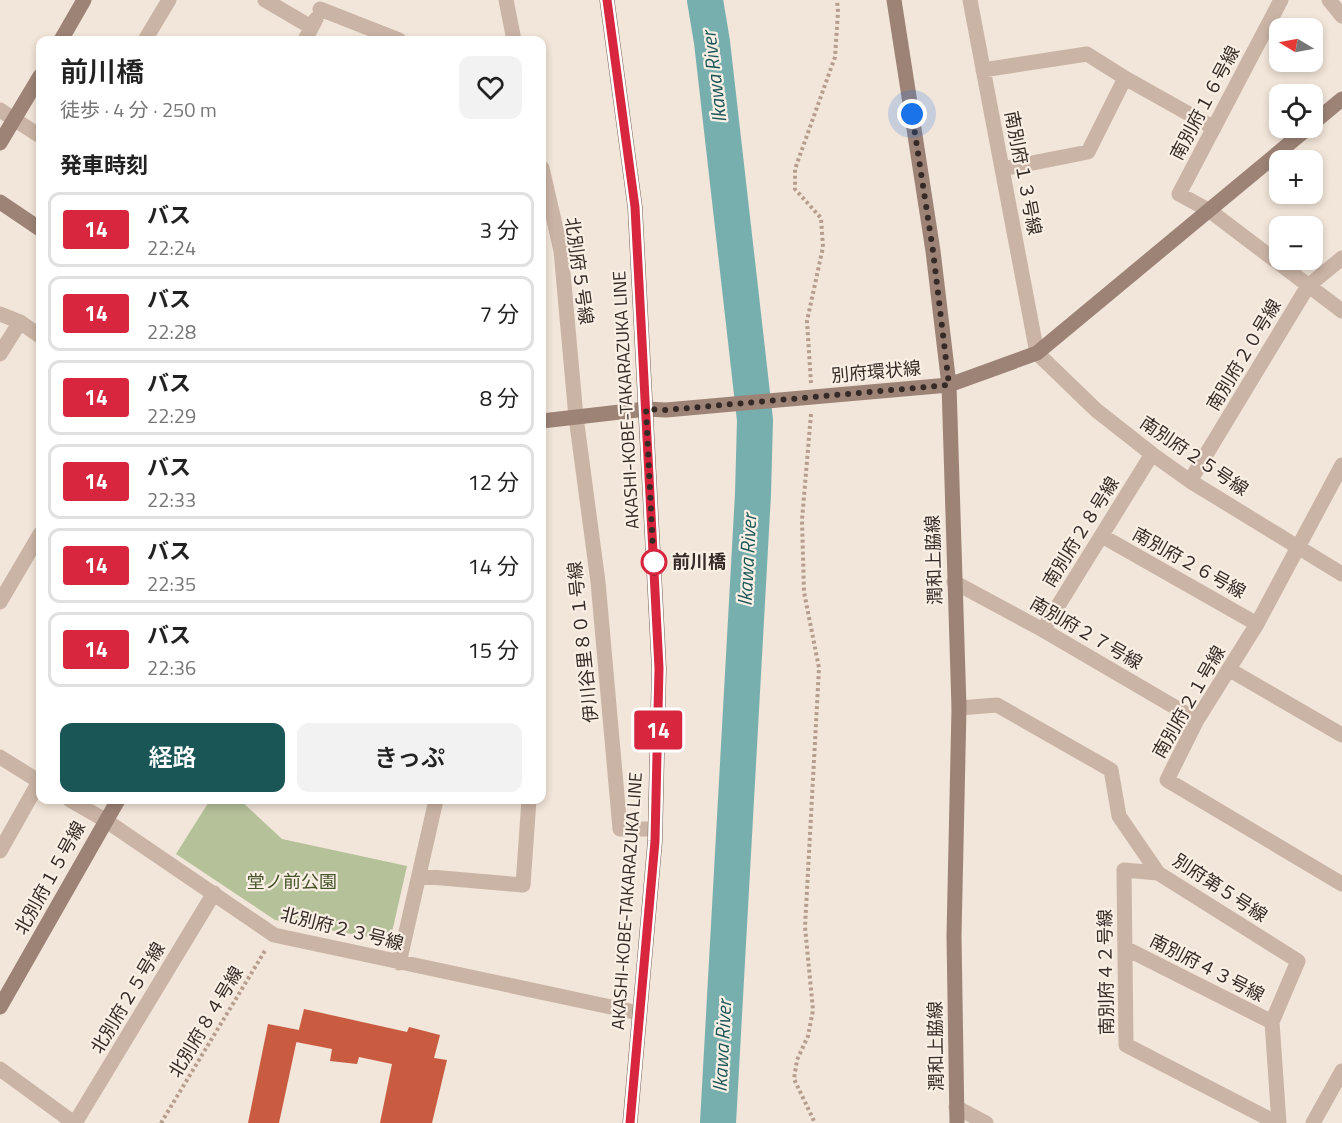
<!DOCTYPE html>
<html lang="ja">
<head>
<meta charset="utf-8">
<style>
  body { margin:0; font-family:"Titillium Web","Noto Sans JP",sans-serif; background:#f2f2f2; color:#222; height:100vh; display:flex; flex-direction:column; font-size:22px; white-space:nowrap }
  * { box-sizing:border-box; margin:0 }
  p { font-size:20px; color:#767676 }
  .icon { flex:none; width:33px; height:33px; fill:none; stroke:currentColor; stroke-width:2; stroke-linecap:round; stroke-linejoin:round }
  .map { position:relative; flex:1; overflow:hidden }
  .panel { position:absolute; left:36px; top:36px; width:510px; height:768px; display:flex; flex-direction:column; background:#fff; border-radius:12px; box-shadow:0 3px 9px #0003 }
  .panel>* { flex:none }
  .badge { padding:0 12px; border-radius:4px; font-size:21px; line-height:39px }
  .needle { width:39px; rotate:280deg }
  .buttons { position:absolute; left:1269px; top:18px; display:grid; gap:12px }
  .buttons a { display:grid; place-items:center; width:54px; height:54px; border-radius:12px; background:#fff; box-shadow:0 3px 9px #0003; font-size:30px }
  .you { position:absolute; width:30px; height:30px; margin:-15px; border:4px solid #fff; border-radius:50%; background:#1a73e8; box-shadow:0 0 0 9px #1a73e833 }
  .map>.badge { position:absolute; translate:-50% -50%; box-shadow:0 0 0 3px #fff }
  h2 { padding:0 24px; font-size:22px; line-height:54px }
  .round { display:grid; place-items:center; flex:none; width:63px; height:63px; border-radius:12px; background:#f2f2f2 }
  .headline { display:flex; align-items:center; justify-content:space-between; height:102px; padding:0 24px }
  h1 { font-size:28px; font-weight:600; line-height:45px }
  .cta { display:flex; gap:12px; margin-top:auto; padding:12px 24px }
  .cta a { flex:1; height:69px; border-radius:12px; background:#1b5657; color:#fff; font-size:24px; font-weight:600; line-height:69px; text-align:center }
  .cta a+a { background:#f2f2f2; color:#222 }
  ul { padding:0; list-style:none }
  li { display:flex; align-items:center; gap:18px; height:75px; margin:0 12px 9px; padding:0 12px; border:3px solid #e0e0e0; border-radius:12px }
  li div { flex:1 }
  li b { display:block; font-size:22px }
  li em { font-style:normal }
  li .badge { min-width:66px; font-weight:700; text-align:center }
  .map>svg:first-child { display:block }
  .green { fill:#b5c199 }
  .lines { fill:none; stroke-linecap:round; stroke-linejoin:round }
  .river { stroke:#77afaf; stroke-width:36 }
  .building { fill:#c85b40 }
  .path { stroke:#b69e8f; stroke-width:4; stroke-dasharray:3 3; stroke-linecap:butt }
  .street { stroke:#cab4a5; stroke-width:15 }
  .secondary { stroke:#9d8376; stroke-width:15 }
  .primary { stroke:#786057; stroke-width:15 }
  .line-casing { stroke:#fff; stroke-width:14 }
  .line { stroke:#d7263d; stroke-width:9 }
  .walk { stroke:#352a26; stroke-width:6; stroke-dasharray:0 10.8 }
  .stop-dot { fill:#fff; stroke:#d7263d; stroke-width:3 }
  .labels { text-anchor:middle; stroke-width:4.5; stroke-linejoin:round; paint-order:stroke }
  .street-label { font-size:18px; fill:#352a26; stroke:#f9efe5 }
  .stop-label { font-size:18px; font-weight:bold; fill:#352a26; stroke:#f9efe5; text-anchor:start }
  .park-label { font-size:18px; fill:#46542a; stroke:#f9efe5 }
  .water-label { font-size:20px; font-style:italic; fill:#1b5657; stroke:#f9efe5 }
</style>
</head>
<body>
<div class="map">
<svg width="1342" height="1123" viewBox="0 0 1342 1123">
  <rect width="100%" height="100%" fill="#f2e5d9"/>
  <path class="green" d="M210,800H240L282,839L407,866L390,941L275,920L176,854Z"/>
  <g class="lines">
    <path class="river" d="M705,0L712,42L755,420L753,494L718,1123"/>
  </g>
  <path class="building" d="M304,1009L407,1032L409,1027L440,1035L434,1058L447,1060L432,1123H380L392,1064L359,1057L357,1064L330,1061L332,1049L296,1042Z
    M268,1024L299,1030L279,1123H248Z"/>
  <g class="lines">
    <path class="path" d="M811,383L807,321L823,247L821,218L795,189V169L835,57L838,12L837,0
      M811,414L802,520L804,592L819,668L805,927L813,1010L808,1036L797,1060L794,1079L815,1123
      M161,1123L266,949"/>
    <path class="street" d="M265,0L311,27
      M506,0L514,40
      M970,0L1037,353L1096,410L1152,454L1190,481L1342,574
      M1281,0L1179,194L1210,211L1342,311
      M1329,0L1342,16
      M320,9L399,40
      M145,40L169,0
      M305,40L316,19
      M983,70L1087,54L1125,78L1088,152L1002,169
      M1125,78L1214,128
      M0,110L40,136
      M542,168L561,251L576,417L598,582L620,829H655
      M0,314L20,322L40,336
      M0,354L20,322
      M1342,465L1257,624L1197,720L1167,780L1342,884
      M1190,481L1308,286L1342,258
      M1102,536L1257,624
      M954,582L1043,630L1197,720
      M0,602L40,534
      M1043,630L1152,454
      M1230,670L1342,735
      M959,708L997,705L1111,770L1119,816L1158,873L1298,961L1272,1022L1279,1123
      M0,757L40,782
      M70,800L105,820L274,935L639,1013
      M0,851L40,780
      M1158,873L1124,870L1126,1045L1277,1123
      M419,876L523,885L529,800
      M1125,948L1272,1022
      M399,963L436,800
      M0,1069L74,1123
      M956,1107L986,1123
      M75,1123L214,893
      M1313,1123L1342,1071"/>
    <path class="secondary" d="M894,0L933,251L949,385L959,708L954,936L957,1123
      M61,40L84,0
      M1312,124L1342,99
      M0,143L40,76
      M0,202L40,229
      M542,421L646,409L666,410L949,385L1037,353L1308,128
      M0,1007L118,800"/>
    <path class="primary" d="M607,0L635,207L659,668L655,841L630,1123"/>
  </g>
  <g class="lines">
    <g class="line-casing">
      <path id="line" d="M607,0L635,207L659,668L655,841L630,1123"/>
    </g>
    <use href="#line" class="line"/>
    <path class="walk" d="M654,562V573L646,409L666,410L949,385L933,251L912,114"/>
  </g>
  <circle class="stop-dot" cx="654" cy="562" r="12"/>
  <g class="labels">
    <g class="street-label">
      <text transform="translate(1205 103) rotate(-62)" y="6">南別府１６号線</text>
      <text transform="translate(1023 173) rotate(79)" y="6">南別府１３号線</text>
      <text transform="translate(579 271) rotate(82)" y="6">北別府５号線</text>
      <text transform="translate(1244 355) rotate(-59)" y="6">南別府２０号線</text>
      <text transform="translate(876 372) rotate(-5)" y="6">別府環状線</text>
      <text transform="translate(626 400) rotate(-93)" y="6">AKASHI-KOBE-TAKARAZUKA LINE</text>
      <text transform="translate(1194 456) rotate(34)" y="6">南別府２５号線</text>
      <text transform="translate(1081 532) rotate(-58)" y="6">南別府２８号線</text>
      <text transform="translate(934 560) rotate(-92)" y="6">潤和上脇線</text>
      <text transform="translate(1189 563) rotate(29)" y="6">南別府２６号線</text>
      <text transform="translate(1086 633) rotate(30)" y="6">南別府２７号線</text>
      <text transform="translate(583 642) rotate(-96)" y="6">伊川谷里８０１号線</text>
      <text transform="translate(1189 702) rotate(-60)" y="6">南別府２１号線</text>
      <text transform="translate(50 878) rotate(-61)" y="6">北別府１５号線</text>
      <text transform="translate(1220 888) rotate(33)" y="6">別府第５号線</text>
      <text transform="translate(627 901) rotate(-86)" y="6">AKASHI-KOBE-TAKARAZUKA LINE</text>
      <text transform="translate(342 929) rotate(14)" y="6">北別府２３号線</text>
      <text transform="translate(1207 968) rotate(27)" y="6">南別府４３号線</text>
      <text transform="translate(1106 972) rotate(-91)" y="6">南別府４２号線</text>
      <text transform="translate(128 998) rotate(-59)" y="6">北別府２５号線</text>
      <text transform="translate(206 1022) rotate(-59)" y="6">北別府８４号線</text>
      <text transform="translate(936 1046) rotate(-91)" y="6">潤和上脇線</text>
    </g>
    <g class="stop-label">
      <text x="672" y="568">前川橋</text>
    </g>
    <g class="park-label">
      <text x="292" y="888">堂ノ前公園</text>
    </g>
    <g class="water-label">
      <text transform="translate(714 77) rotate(-97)" y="7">Ikawa River</text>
      <text transform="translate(747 560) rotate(-87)" y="7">Ikawa River</text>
      <text transform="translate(722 1046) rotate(-87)" y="7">Ikawa River</text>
    </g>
  </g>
</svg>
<div class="buttons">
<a><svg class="needle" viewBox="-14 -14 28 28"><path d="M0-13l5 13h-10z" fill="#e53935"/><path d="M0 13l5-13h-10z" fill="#767676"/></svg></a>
<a><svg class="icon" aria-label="locate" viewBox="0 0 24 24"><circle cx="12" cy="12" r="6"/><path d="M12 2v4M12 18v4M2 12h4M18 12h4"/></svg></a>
<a>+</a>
<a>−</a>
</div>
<div class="you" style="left:912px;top:114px"></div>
<b class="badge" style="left:658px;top:730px;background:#d7263d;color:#fff">14</b>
<section class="panel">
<div class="headline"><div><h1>前川橋</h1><p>徒歩 · 4 分 · 250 m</p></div><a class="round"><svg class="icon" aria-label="heart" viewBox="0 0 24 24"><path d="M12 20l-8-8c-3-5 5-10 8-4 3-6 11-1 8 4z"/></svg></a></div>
<h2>発車時刻</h2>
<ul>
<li><span class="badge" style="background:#d7263d;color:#fff">14</span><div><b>バス</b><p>22:24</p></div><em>3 分</em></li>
<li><span class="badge" style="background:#d7263d;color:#fff">14</span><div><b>バス</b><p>22:28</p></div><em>7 分</em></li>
<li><span class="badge" style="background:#d7263d;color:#fff">14</span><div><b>バス</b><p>22:29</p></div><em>8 分</em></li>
<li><span class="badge" style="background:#d7263d;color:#fff">14</span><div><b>バス</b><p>22:33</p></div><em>12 分</em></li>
<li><span class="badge" style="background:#d7263d;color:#fff">14</span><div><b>バス</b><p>22:35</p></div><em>14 分</em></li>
<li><span class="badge" style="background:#d7263d;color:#fff">14</span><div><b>バス</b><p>22:36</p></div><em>15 分</em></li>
</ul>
<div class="cta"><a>経路</a><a>きっぷ</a></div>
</section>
</div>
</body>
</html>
